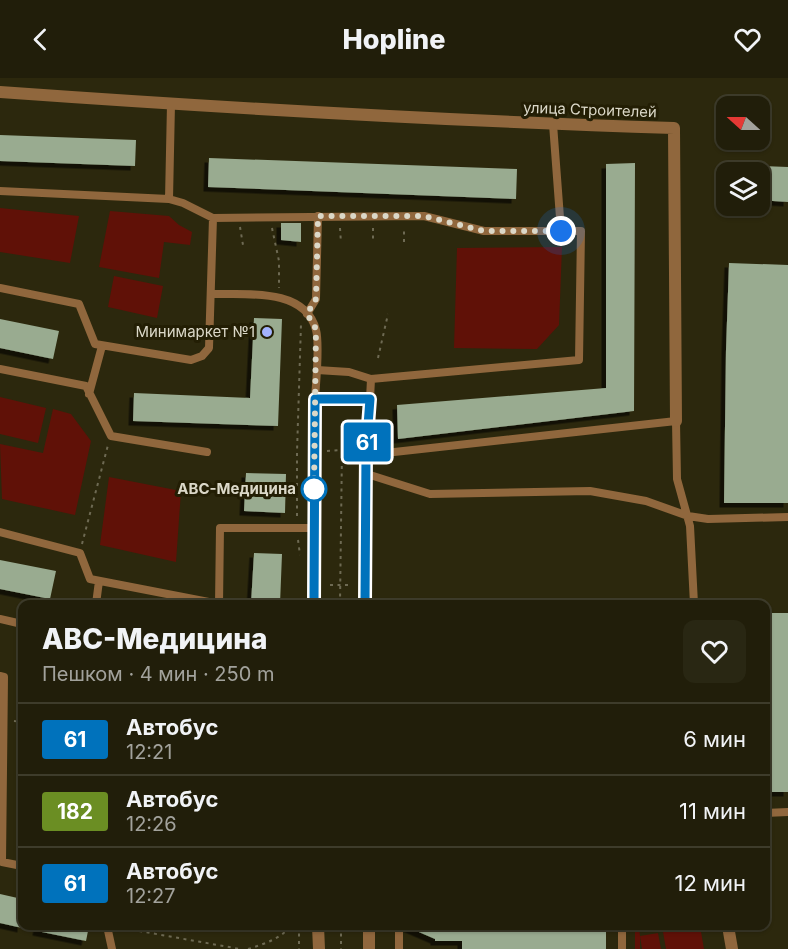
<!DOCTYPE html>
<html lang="ru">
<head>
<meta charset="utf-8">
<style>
  body { margin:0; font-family:Inter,sans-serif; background:#292713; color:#f1f3f6; height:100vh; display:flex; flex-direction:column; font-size:22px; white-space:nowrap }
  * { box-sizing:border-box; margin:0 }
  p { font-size:20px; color:#a2a29c }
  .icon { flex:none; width:33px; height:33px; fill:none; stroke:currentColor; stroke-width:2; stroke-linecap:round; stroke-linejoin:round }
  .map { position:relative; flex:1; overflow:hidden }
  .sheet { position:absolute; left:18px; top:522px; width:752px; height:330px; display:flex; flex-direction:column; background:#211e0a; border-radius:12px; box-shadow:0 2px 4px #0004,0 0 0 2px #3e3c2b }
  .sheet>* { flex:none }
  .badge { padding:0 12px; border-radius:4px; font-size:21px; line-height:39px }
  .needle { width:39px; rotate:291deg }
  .buttons { position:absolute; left:716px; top:18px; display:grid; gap:12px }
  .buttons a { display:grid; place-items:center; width:54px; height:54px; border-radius:12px; background:#211e0a; box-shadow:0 2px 4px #0004,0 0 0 2px #3e3c2b; font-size:30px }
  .you { position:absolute; width:30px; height:30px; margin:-15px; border:4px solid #fff; border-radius:50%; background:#1a73e8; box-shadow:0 0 0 9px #1a73e833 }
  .map>.badge { position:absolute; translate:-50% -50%; box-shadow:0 0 0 3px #fff }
  .round { display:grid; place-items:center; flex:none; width:63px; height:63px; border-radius:12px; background:#292713 }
  .overview { display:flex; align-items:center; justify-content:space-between; height:102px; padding:0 24px }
  h1 { font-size:28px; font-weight:800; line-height:45px }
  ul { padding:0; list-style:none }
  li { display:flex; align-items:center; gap:18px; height:72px; padding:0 24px; border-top:2px solid #3e3c2b }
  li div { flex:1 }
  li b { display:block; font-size:22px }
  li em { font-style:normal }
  li .badge { min-width:66px; font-weight:700; text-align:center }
  header { display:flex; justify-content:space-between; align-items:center; height:78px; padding:0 24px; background:#211e0a; font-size:27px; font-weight:800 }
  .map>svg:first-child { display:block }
  .green { fill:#601107 }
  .building { fill:#99ab90; filter:url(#shadow) }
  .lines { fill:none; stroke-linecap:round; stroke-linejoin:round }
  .path { stroke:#6e6a53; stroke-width:2; stroke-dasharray:3 4.5; stroke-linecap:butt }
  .lane { stroke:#90673d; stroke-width:8 }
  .street { stroke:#90673d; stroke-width:12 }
  .line-casing { stroke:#fff; stroke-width:14 }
  .line { stroke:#0072bc; stroke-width:9 }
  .walk { stroke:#dbd8c8; stroke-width:6; stroke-dasharray:0 10.8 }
  .poi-dot { fill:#a3b2fd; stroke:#231e04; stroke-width:2 }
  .stop-dot { fill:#fff; stroke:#0072bc; stroke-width:3 }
  .labels { text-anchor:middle; stroke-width:6; stroke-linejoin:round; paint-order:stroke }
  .street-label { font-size:15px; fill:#dbd8c8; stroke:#231e04 }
  .poi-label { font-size:15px; fill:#dbd8c8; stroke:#231e04; text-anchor:end }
  .stop-label { font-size:15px; font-weight:bold; fill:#dbd8c8; stroke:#231e04; text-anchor:end }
</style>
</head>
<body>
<header><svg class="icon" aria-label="back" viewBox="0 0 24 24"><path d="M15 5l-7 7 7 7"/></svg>Hopline<svg class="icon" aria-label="heart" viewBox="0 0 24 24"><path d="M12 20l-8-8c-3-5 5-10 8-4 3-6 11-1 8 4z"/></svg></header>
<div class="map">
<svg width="788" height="871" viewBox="0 0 788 871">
  <defs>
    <filter id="shadow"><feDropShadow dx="-4.5" dy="4.5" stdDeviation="0" flood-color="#0009"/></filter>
  </defs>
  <rect width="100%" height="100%" fill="#2c280d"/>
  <path class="green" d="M0,130L79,138L70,185L0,174Z
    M110,133L169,138L179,147L192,154L190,167L164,164L159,200L99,189Z
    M562,169L559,247L537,271L454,270L457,170Z
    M114,198L163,208L157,240L108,229Z
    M0,319L46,330L38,365L0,356Z
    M53,331L71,336L91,363L75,437L2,421L0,366L43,375Z
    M109,399L181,413L176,484L100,467Z
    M635,848H639L640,858L658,855L661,871H642L640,858V871H635Z
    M662,848H700L704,871H666Z"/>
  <path class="building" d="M0,57L136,62L135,88L0,83Z
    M209,80L517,91L516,121L208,109Z
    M635,85L634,333L398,361L397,327L606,310V86Z
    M759,88L788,89V124L759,122Z
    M281,145H301V164L281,162Z
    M729,185L788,187V425H724L726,272Z
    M254,240L282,241L278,348L133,343L134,315L250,320Z
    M0,241L59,253L53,281L0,270Z
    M246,395L286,396L285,435L244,433Z
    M254,475L282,476L280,526H251Z
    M0,482L56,493L50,521L0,511Z
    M765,535H788V714H765Z
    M0,816L22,821V850L0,845Z
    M38,848H89L86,863L37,853Z
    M405,848H606V871H462V863H435V861Z"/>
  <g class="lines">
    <path class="path" d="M240,149L243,167
      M272,150L279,183V210
      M340,150L341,165
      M373,150V165
      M404,164V149
      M378,280L388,236
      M327,373L342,372
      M297,438V374L301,246
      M298,462L300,477
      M82,466L108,367
      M330,507H351
      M340,526L342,372L352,373
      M14,643L22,644
      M299,848V871
      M341,848V871
      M117,849L240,871
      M248,871C264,866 280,861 291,848"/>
    <path class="lane" d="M553,46L561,153
      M0,113L169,121L171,26
      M169,121L183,125L213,140
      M0,210L79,226L95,266L191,282L202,278L209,270L213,140L424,138L484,153H581L579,282L371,301L370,321
      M211,216C245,217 305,209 316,252C320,267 316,304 315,321
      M307,236L316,221L318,138
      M0,291L86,308L111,358L207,374
      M317,292L349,294L371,301
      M89,316L102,268
      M366,374L376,376L676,343L677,401L690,448L694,526
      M367,396L430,416L590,413L646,423L688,438L708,441L788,439
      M0,454L80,475L90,501L219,526L220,450H314
      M96,526L99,503
      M0,541L22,546
      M0,598L4,599L2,784L22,788
      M765,735L788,734
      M107,848L112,871
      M399,848V871
      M622,848V871"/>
    <path class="street" d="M0,14C224,30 449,43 674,50L676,343
      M314,526L315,321H370L366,374L365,526
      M318,848L319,871
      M369,848V871
      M728,848L732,871"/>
  </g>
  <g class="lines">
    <g class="line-casing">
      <path id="line" d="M314,526L315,321H370L366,374L365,526"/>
    </g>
    <use href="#line" class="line"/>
    <path class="walk" d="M314,411L316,251L307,236L316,221L318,138H424L484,153H561"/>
  </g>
  <circle class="poi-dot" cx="267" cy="254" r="6"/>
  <circle class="stop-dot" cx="314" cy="411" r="12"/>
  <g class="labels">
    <g class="street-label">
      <text transform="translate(590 32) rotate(2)" y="5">улица Строителей</text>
    </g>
    <g class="poi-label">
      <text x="255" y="259">Минимаркет №1</text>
    </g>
    <g class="stop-label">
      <text x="296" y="416">АВС-Медицина</text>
    </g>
  </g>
</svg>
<div class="buttons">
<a><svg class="needle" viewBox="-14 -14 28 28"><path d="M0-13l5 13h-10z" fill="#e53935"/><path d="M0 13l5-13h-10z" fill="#a2a29c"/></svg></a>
<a><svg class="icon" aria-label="layers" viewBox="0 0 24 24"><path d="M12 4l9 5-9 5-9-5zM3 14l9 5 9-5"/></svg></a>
</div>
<div class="you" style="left:561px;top:153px"></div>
<b class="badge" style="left:367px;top:364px;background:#0072bc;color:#fff">61</b>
<section class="sheet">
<div class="overview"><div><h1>АВС-Медицина</h1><p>Пешком · 4 мин · 250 m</p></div><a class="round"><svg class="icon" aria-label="heart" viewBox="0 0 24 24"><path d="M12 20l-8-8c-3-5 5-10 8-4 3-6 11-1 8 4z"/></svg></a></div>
<ul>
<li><span class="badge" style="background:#0072bc;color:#fff">61</span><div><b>Автобус</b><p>12:21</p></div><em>6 мин</em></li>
<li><span class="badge" style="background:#6b8e23;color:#fff">182</span><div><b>Автобус</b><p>12:26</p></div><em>11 мин</em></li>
<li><span class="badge" style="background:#0072bc;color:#fff">61</span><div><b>Автобус</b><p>12:27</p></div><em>12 мин</em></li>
</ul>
</section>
</div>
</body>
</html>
